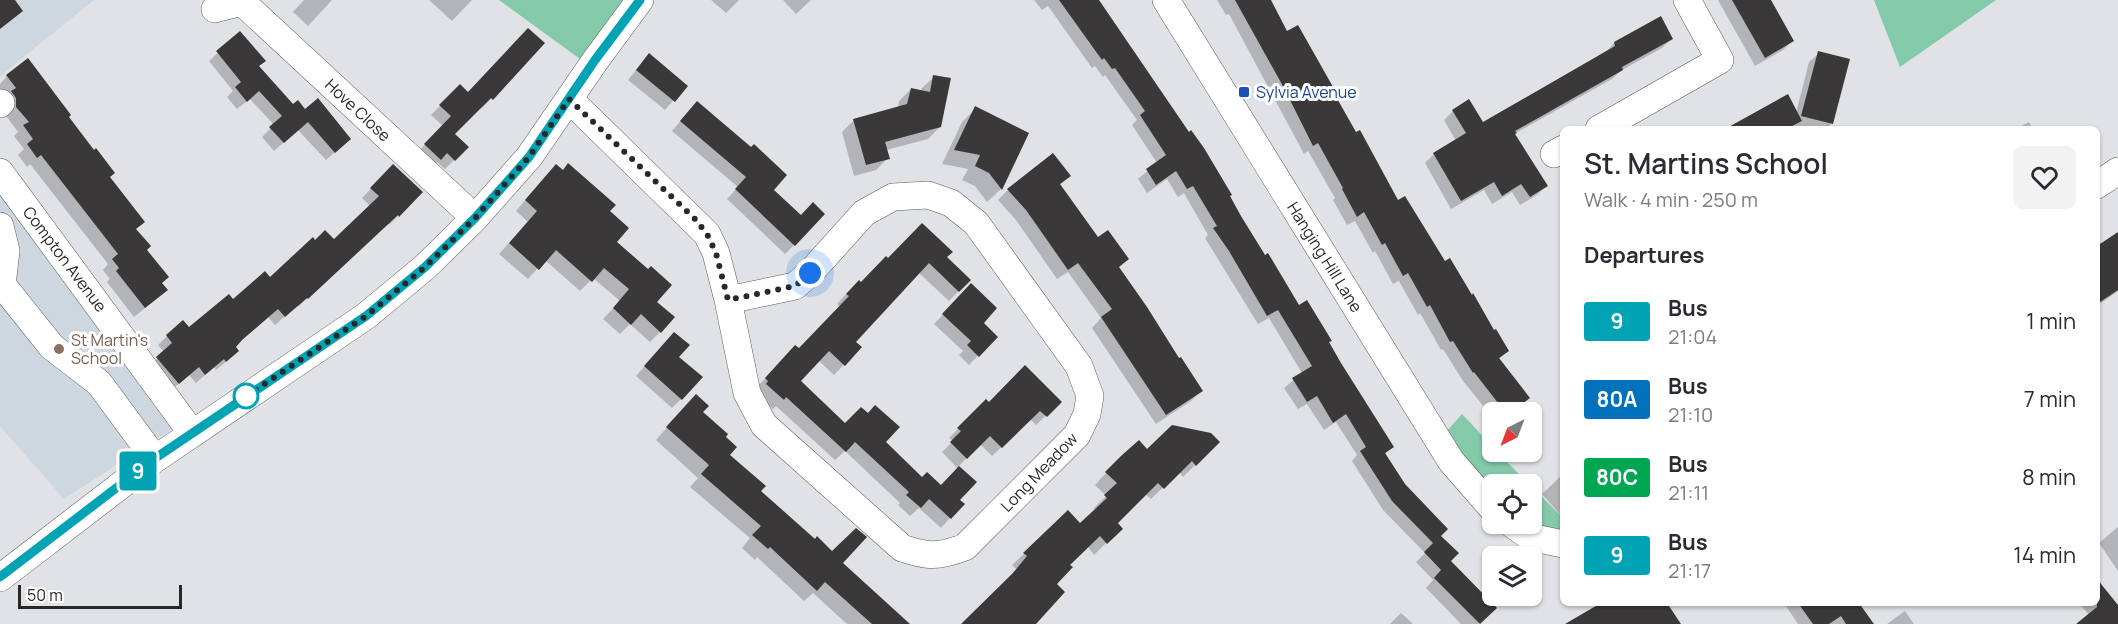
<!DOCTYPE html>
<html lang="en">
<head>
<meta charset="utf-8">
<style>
  body { margin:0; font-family:Manrope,sans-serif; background:#f2f2f3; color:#2b2b33; height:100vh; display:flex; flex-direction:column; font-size:22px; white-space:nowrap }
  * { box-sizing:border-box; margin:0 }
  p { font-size:20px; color:#7c7c81 }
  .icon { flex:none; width:33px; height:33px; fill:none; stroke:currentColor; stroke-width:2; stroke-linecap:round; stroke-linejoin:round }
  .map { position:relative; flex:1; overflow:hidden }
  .sheet { position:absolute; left:1560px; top:126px; width:540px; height:480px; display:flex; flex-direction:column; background:#fff; border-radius:9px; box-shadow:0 2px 4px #0004 }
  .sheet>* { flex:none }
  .badge { padding:0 12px; border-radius:4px; font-size:21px; line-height:39px }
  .needle { width:39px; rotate:222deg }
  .fabs { position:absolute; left:1482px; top:402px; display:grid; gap:12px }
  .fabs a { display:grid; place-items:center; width:60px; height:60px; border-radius:9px; background:#fff; box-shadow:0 2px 4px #0004; font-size:30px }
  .scale { position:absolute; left:18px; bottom:15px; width:164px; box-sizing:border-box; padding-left:6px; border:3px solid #272829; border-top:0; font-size:16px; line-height:21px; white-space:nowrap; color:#272829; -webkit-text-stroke:4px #fff; paint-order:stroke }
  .you { position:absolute; width:30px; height:30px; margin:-15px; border:4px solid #fff; border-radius:50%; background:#1a73e8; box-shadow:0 0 0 9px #1a73e833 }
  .map>.badge { position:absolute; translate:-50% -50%; box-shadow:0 0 0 3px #fff }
  h2 { padding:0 24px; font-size:22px; line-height:54px }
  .round { display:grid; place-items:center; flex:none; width:63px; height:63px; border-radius:9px; background:#f2f2f3 }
  .overview { display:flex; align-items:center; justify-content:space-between; height:102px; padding:0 24px }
  h1 { font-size:28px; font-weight:600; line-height:45px }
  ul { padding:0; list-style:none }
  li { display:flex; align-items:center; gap:18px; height:78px; padding:0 24px }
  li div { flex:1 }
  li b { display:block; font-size:22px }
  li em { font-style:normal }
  li .badge { min-width:66px; font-weight:700; text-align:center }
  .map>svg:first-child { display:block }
  .built { fill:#ced6df }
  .green { fill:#82caa9 }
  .shadow { fill:#0003 }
  .building { fill:#3a3839 }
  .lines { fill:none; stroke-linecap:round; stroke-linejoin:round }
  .minor-casing { stroke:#595b5d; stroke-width:28 }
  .minor { stroke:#fff; stroke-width:27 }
  .line-casing { stroke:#fff; stroke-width:14 }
  .line { stroke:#00a3b4; stroke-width:9 }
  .walk { stroke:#272829; stroke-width:6; stroke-dasharray:0 10.8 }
  .transit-dot { fill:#1a4fb4; stroke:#fff; stroke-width:2 }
  .education-dot { fill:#8d6e63; stroke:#fff; stroke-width:2 }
  .stop-dot { fill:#fff; stroke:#00a3b4; stroke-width:3 }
  .labels { text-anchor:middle; stroke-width:6; stroke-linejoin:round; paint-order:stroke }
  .transit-label { font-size:16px; fill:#164399; stroke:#fff; text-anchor:start }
  .street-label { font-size:16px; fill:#272829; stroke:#fff }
  .education-label { font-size:16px; fill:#785e54; stroke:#fff; text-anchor:start }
</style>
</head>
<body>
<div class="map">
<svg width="2118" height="624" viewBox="0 0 2118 624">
  <rect width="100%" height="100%" fill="#e0e2e5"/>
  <path class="built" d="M0,0H94L0,76Z
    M0,185L175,427L64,499L0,426Z"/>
  <path class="green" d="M499,0H640L591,67Z
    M1874,0H1996L1900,67Z
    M1462,414L1492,446V452H1497L1529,484H1492V508L1439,440Z
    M1532,487L1563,518V544L1532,524Z"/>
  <path class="shadow" d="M304,0H332L308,26L293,12Z
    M429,0H472L452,21Z
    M711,0H739L726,13Z
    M783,0H811L796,14Z
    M1034,0H1097L1228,197L1298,307L1327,343L1392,447L1385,454L1439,536L1449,561L1495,608L1478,624H1461L1426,588L1433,580L1416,562L1425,553L1383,510L1352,461L1357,455L1336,422L1324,430L1307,404L1298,409L1284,388L1302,373L1269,318L1258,324L1205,238L1208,235L1184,193L1178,197L1167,179L1147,193L1138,179L1157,163L1132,125L1137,120L1105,75L1103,77L1095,66L1092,68L1048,6L1042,10Z
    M1217,0H1269L1287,33L1333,95L1397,202L1445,263L1508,351L1498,360L1528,398L1512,412H1492V417L1463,381L1443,349L1441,350L1420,313L1418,315L1399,281L1393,284L1375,251L1373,253L1355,221L1347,225L1333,200L1335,198L1308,151L1304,154L1229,14L1226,15Z
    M1718,0H1769L1792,41L1783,50L1755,66Z
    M240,33L258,67L293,106L341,147L326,160L298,130L274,151L262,137L274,125L250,99L237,109L227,97L233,91L209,61Z
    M519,39L492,98L482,108L481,106L453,134L467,147L445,169L437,162L431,168L416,154L443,126L431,115L460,86L468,94Z
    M1671,39L1662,48L1622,70L1612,79L1514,134L1546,186L1537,195L1520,205L1512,192L1492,204L1484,190L1451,209L1425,163L1434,154L1456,141L1444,120L1453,111L1482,124L1605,53L1614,43Z
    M1819,53L1831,124L1826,129H1808L1795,126L1792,129H1728L1787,96L1796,113L1809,62Z
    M640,65L686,86L665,110L628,80Z
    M7,76L67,117L109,178L161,283L155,300L134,317L107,282L110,279L103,270L108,264L30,164L27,167L18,155L24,149L14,136L18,132L7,117L6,109L0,90V84Z
    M934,77L940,127L928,139L886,150L888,158L876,170L854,176L842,132L854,120L898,108L899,101L911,89L921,92L922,88Z
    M976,108L1027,133L1001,189L987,202L975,186L962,180L968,169L942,164L962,122Z
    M688,112L751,149L771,190L794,245L785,254L727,199L738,187L672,131Z
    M2029,122L2033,129H2015Z
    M393,166L421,192L389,225L388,223L298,307L297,306L275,325L268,317L236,345L228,360L216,370L214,367L196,383L189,375L169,392L148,367L164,352L158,345L167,336L189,329L270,279L315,242L334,241L370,206L362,198Z
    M546,176L608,211L615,242L655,302L660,332L650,342L630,324L620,334L603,319L620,301L593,278L580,291L545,260L528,279L499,254L528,222L516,211Z
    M1069,176L1059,186L1098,239L1127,259L1118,268L1178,360L1201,391L1191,401L1156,424L1092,328L1101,318L1068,272L1057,279L1016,220L998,200L1008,190Z
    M2118,234V291L2097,306V248Z
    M945,257L969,280L949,301L918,272L854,342L860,348L834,375L818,360L798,382L845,425L884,442L922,479L941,487L958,469L942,452L953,441L949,438L986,401L989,404L1060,402L1036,425L1030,419L992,456L980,444L958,467L975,482L958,500L950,518L941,528L919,508L910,516L898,505L900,503L845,451L835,460L776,406L773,409L757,394L756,388L786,357L799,350L840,307L837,304L849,291L861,284Z
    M971,285L982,323L996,337L969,365L959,355L963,351L934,324Z
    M665,343L677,357L681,399L672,408L636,376Z
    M684,408L701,412L723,437L728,455L759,491L907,624H847L813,593L804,601L757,557L755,560L742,548L750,538L690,487L698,478L656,440Z
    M1218,442L1183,477L1179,472L1151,499L1145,494L1116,523L1121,528L1094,555L1088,547L1068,565L1055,584L1032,624H963L1002,586L1016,569L1012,565L1024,554L1080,525L1096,511L1094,508L1106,496L1095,485L1106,473L1147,451Z
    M1563,474V518L1542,494Z
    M2118,527V571L2099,543Z
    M2097,581L2118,607V624H2078L2089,615L2079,603H2097Z
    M1784,603H1857L1852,624H1798Z
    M1905,611L1914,624H1887Z
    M1401,613L1413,624H1390Z"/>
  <path class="building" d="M0,0H15L23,11L0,29Z
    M1059,0H1099L1189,132L1191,130L1204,148L1232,195L1230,196L1241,216L1265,255L1268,253L1299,305L1307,300L1332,341L1329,342L1341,363L1394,447L1385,453L1405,484L1448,529L1441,536L1459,553L1451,561L1497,608L1480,624L1434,578L1441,570L1424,552L1433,543L1392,501L1360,451L1366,447L1346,414L1333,423L1317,396L1307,402L1292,378L1312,366L1278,310L1267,316L1229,251L1213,228L1217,226L1193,186L1187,189L1176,171L1156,185L1146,169L1166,155L1140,115L1145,111L1115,68L1112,69L1104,58L1102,60Z
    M1235,0H1271L1287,31L1298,25L1337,94L1335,95L1356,132L1360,130L1398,200L1405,196L1445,261L1450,258L1472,295L1473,293L1494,330L1496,329L1509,351L1499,358L1530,398L1511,412H1505L1474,372L1473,373L1453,341L1450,342L1430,305L1427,307L1408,273L1403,276L1385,243L1382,245L1364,212L1357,217L1342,189L1343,188L1318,143L1313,146L1284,88Z
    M1732,0H1771L1794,41L1765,58Z
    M1661,16L1673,39L1622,67L1623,70L1515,131L1517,133L1515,134L1548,186L1530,197L1521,184L1502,196L1494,182L1461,201L1433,153L1466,133L1452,110L1469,99L1483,122L1615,46L1614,42Z
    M528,28L545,43L493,100L491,98L455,134L469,147L455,161L447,153L441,160L424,144L451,116L439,105L460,84L468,92Z
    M240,31L266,61L259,66L293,104L298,100L305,109L318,98L351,139L335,153L308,122L284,143L269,127L282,116L259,91L247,102L235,87L241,82L216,51Z
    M1818,51L1850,59L1833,124L1801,116Z
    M649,53L688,86L675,102L636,70Z
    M28,58L71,115L69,117L94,150L96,148L115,173L110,177L145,222L136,229L151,246L147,250L169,277L162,283L168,290L145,308L116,271L119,268L112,259L118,254L41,155L37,158L27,144L33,139L23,125L29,122L16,107V98L11,91L16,88L6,75Z
    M933,75L951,78L941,127L885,142L890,159L866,165L853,119L907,104L911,88L930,92Z
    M1788,94L1802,121L1786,129H1725Z
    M697,101L751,147L754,144L787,175L774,190L801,215L813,202L825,214L795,246L735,189L746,177L680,121Z
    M975,106L1029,133L1002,190L989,173L975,166L980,155L954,150Z
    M1053,153L1071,176L1060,184L1098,237L1108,230L1129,259L1119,267L1147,307L1179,358L1181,357L1203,391L1166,415L1101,317L1112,309L1078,263L1068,270L1026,210L1007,189Z
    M568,163L616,205L610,211L629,228L617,242L648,269L651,266L672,285L657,302L675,317L661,333L641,314L631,325L613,308L629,289L604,268L592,282L556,250L539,270L509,243L537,211L525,200L556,164L563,170Z
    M393,164L423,192L399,217L398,215L308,299L307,298L285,317L278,309L242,340L236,347L239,351L226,362L224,359L205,375L199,367L179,384L156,357L172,343L166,335L183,320L189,327L229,294L233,299L265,271L270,277L313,237L315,240L325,230L334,239L379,196L370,188Z
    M922,223L953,252L947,257L971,280L959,292L929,263L856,342L862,347L845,366L829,351L801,381L845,423L861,407L868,413L875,405L900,427L886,442L922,477L927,472L941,485L959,466L977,482L960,500L965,504L951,519L929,499L921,508L906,495L909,492L855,442L846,452L786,397L784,400L766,384L768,381L765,378L795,345L799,348L849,296L846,294L859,280L861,282L886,256L888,258Z
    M2118,232V290L2097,304V246Z
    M971,283L997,308L984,323L998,337L979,357L967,345L971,341L942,314Z
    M674,332L690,345L679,357L703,377L682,400L644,366Z
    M1025,365L1062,402L1047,417L1040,411L1002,448L990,436L967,459L950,442L961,431L957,428L986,399L989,402Z
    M696,394L709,406L703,412L728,434L726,437L737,447L730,455L766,486L761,491L815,539L817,536L832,551L856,528L867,537L843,563L910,624H872L825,582L817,591L770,547L768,549L752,535L761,526L701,474L709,465L666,427Z
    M1172,425L1211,433L1220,442L1196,466L1192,461L1164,489L1158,483L1118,523L1123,529L1107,544L1100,536L1070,565L1073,567L1057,584L1065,592L1036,624H961L1013,573L1027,556L1023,553L1068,510L1080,523L1107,498L1104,495L1117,483L1105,472L1121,456L1139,440L1147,449Z
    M2097,579L2118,605V624H2076L2097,607Z
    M1601,603H1667L1681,624H1565Z
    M1798,603H1859L1874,624H1846L1841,616L1829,624H1813Z"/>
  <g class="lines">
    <g class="minor-casing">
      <path id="minor" d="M243,0L242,2L475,218
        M1166,0L1451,461L1492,508
        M215,9L242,2
        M569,99L707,234L716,253L728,300L747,393L764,425L902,548C928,557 939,557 965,547L1077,435L1087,414L1090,396L1079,366L976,223L951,203L928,195L893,197L864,213L810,273L795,286L728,300
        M0,104L1,103
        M1599,129L1720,60L1687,0
        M1554,154L1563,149
        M0,172L192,433
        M2097,185L2118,171
        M0,226L6,251L2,285
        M0,282L52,347L99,383L155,459
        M1512,524L1530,537L1563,544
        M0,578L155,459L366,316L425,267L475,218L529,157L595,61L640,0"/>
    </g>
    <use href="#minor" class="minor"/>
  </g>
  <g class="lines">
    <g class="line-casing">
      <path id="line" d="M0,577L154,459L366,316L425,267L475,218L529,157L595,60L640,0"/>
    </g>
    <use href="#line" class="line"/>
    <path class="walk" d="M246,396L242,399L366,316L425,267L475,218L529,157L569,99L695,219L707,234L716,253L728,300L795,286L810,273"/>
  </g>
  <rect class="transit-dot" x="1238" y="86" width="12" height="12" rx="3"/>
  <circle class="education-dot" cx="59" cy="349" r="6"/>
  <circle class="stop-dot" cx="246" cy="396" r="12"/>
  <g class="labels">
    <g class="transit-label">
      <text x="1256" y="98">Sylvia Avenue</text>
    </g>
    <g class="street-label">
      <text transform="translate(358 110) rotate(43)" y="6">Hove Close</text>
      <text transform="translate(1325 257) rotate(58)" y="6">Hanging Hill Lane</text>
      <text transform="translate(65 259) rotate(53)" y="6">Compton Avenue</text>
      <text transform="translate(1039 472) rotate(-46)" y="6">Long Meadow</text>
    </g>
    <g class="education-label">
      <text x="71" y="346">St Martin's<tspan x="71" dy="18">School</tspan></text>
    </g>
  </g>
</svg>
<div class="fabs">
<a><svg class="needle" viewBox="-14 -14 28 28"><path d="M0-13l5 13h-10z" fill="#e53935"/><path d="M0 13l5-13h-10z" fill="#7c7c81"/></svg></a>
<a><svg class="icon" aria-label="locate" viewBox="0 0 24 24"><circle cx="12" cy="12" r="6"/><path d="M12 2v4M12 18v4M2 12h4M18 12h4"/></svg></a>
<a><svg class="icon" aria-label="layers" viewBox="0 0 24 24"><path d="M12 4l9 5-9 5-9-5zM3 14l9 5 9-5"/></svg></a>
</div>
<div class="scale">50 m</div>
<div class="you" style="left:810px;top:273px"></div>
<b class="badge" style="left:138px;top:471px;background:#00a3b4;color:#fff">9</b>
<section class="sheet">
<div class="overview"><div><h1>St. Martins School</h1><p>Walk · 4 min · 250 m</p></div><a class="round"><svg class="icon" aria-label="heart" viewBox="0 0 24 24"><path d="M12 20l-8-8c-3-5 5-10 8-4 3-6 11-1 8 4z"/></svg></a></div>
<h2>Departures</h2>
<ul>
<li><span class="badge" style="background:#00a3b4;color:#fff">9</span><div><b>Bus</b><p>21:04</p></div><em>1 min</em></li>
<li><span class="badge" style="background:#0072bc;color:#fff">80A</span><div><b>Bus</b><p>21:10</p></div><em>7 min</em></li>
<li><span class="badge" style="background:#00a651;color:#fff">80C</span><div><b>Bus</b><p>21:11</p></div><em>8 min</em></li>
<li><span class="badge" style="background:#00a3b4;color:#fff">9</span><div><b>Bus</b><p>21:17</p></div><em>14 min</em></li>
</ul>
</section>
</div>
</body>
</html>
